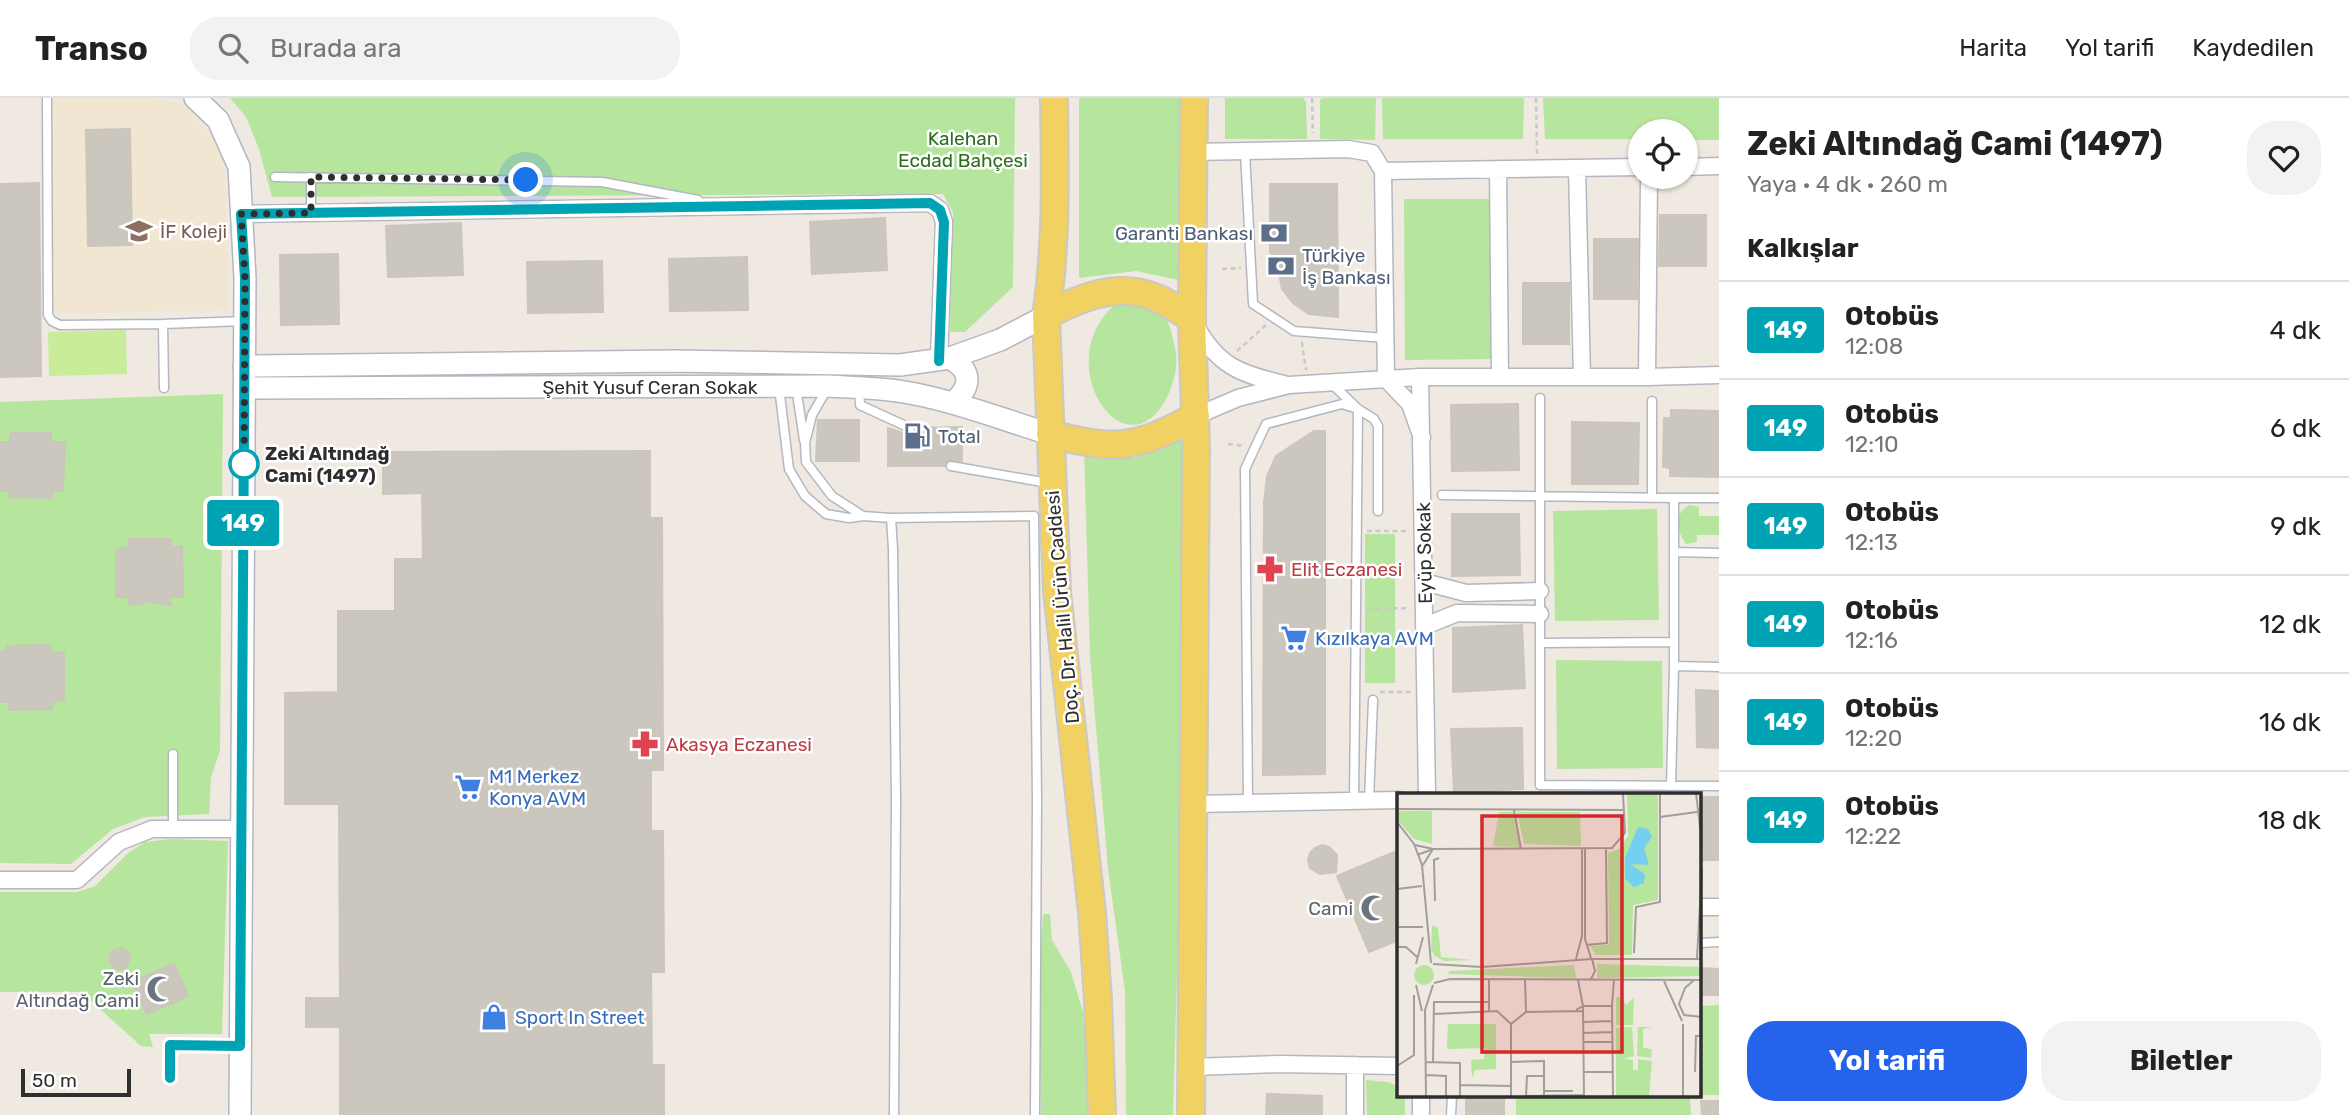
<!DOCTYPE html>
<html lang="tr">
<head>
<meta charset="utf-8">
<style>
  body { margin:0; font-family:Rubik,sans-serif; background:#f2f2f2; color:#222; height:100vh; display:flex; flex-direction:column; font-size:26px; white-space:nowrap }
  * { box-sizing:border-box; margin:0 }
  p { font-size:23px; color:#767676 }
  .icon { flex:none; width:38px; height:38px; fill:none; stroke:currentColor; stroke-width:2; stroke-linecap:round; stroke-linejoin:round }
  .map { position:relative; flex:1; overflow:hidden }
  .sheet { display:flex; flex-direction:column; background:#fff; width:630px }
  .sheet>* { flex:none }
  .badge { padding:0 14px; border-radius:5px; font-size:24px; line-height:46px }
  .fabs { position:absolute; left:1628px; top:21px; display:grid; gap:14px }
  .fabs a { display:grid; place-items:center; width:70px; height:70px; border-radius:50%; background:#fff; box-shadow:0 2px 5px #0004; font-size:35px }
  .scale { position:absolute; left:21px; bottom:18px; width:110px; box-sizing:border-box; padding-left:7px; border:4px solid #2e2e2e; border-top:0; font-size:19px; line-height:24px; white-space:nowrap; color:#2e2e2e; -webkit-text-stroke:5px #fff; paint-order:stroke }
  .you { position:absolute; width:35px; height:35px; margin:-18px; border:5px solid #fff; border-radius:50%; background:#1a73e8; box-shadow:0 0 0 10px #1a73e833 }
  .map>.badge { position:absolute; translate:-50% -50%; box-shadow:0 0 0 4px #fff }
  h2 { padding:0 28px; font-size:26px; line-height:63px }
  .round { display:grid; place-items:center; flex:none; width:74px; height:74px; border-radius:28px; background:#f2f2f2 }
  .head { display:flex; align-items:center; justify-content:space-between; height:119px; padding:0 28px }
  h1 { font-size:33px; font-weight:700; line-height:52px }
  .cta { display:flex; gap:14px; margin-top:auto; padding:14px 28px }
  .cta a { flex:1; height:80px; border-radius:28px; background:#2563eb; color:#fff; font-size:28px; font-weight:700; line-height:80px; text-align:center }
  .cta a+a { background:#f2f2f2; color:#222 }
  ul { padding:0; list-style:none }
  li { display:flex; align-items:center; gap:21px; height:98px; padding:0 28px; border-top:2px solid #e0e0e0 }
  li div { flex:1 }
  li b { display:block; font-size:26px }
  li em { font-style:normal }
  li .badge { min-width:77px; font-weight:700; text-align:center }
  header { display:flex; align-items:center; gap:42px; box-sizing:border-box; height:98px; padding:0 35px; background:#fff; border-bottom:2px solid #e0e0e0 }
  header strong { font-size:33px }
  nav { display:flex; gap:38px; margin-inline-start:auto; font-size:24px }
  .search { width:490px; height:63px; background:#f2f2f2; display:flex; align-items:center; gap:18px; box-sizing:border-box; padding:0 24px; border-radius:28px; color:#767676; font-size:26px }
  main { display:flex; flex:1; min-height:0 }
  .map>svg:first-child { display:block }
  .education { fill:#f0e6d1 }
  .green { fill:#b6e59e }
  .pitch { fill:#c9ec9a }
  .building { fill:#cbc7bf; stroke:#cbc5ba; stroke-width:2 }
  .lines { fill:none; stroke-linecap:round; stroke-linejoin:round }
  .service-casing { stroke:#b4b7c1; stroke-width:11 }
  .minor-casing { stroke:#b4b7c1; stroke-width:19 }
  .tertiary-casing { stroke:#b4b7c1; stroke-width:24 }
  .primary-casing { stroke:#c9c9c9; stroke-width:30 }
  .path { stroke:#c9c9c9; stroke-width:2.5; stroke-dasharray:5 3.5; stroke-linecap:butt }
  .service { stroke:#fff; stroke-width:8 }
  .minor { stroke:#fff; stroke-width:16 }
  .tertiary { stroke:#fff; stroke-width:21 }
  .primary { stroke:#f2d163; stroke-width:26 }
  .line-casing { stroke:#fff; stroke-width:16 }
  .line { stroke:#00a3b4; stroke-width:10 }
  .walk { stroke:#2e2e2e; stroke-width:7; stroke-dasharray:0 12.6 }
  .stop-dot { fill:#fff; stroke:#00a3b4; stroke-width:3.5 }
  .labels { text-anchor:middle; stroke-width:5; stroke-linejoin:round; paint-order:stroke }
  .park-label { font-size:19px; fill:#2c6e1b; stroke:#fff }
  .education-label { font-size:19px; fill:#785e54; stroke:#fff; text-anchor:start }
  .service-label { font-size:19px; fill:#4e5e75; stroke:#fff; text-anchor:start }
  .street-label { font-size:19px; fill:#2e2e2e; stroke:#fff }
  .stop-label { font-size:19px; font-weight:bold; fill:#2e2e2e; stroke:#fff; text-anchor:start }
  .health-label { font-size:19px; fill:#be3a42; stroke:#fff; text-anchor:start }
  .shop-label { font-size:19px; fill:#366cbe; stroke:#fff; text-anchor:start }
  .worship-label { font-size:19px; fill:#5b616d; stroke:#fff; text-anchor:end }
  .inset-road { fill:none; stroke:#a29e99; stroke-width:2 }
  .view { fill:#d62828; fill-opacity:0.15; stroke:#d62828; stroke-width:3.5 }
  .inset-edge { fill:none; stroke:#2e2e2e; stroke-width:3.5 }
</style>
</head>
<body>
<header>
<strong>Transo</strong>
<div class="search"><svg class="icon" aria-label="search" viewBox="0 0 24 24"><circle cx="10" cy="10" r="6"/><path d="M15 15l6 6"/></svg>Burada ara</div>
<nav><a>Harita</a><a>Yol tarifi</a><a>Kaydedilen</a></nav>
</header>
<main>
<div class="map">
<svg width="1719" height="1017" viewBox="0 0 1719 1017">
  <rect width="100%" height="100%" fill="#efe9e1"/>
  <path class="education" d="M53,0H152L186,7L224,53L230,212L51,216Z"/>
  <path class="green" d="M230,0H1015L1013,189L965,234H950L953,114L943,96L272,99L259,51L246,19Z
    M1079,0H1184L1183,183L1136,173L1079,180Z
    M1225,0H1303L1306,4L1307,41H1225Z
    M1322,0H1376L1375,42L1320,41V2Z
    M1382,0H1524L1523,41H1383Z
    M1543,0H1719V42H1685V33H1640V41H1545Z
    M1404,101H1495V261L1405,262Z
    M1122,201C1159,211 1168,209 1175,250C1179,266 1174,286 1166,301C1124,380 1043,258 1122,201Z
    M223,296L220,653L211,679L209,716L145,719L113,731L71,766L0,765V304Z
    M1183,332L1184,627L1173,1017H1126L1125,893L1108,771L1090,558L1084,348L1136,360Z
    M1690,407L1699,409V418H1719V437H1697V444L1686,446C1677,434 1673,414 1690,407Z
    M1657,411L1659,522L1555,523L1553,413Z
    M1365,436H1395V585H1365Z
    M1556,562L1662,563L1663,670L1557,671Z
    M171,741L228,743L222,936H149L153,949L141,948L81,894H0V794H77L95,788L128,755L145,744Z
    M1043,816H1050L1052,842L1071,874L1083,914L1091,1008L1089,1017H1041L1040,874Z
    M1719,907V997H1700V908Z
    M1366,982L1388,984L1399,989V998H1405V1017H1367Z
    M1516,998H1690L1691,1017H1516Z"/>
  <path class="pitch" d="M126,232L127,276L49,278L48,234Z"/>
  <path class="building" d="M130,31L132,147L88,148L86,32Z
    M39,85L41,278L0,279V86Z
    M1270,86H1337L1338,219L1309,216L1293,205L1282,191L1276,160L1270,154Z
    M1660,117H1706V168H1659Z
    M885,120L887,172L812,176L810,124Z
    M461,125L463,177L388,179L386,128Z
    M1594,141H1638L1637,201H1594Z
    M338,156L339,226L281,227L280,157Z
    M747,159L748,212L670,213L669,161Z
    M602,163L603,214L528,215L527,164Z
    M1523,185H1569V246H1523Z
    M1518,306L1519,372L1452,373L1451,307Z
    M1671,312L1719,313V379L1670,378V370L1663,369L1664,320H1671Z
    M818,322H859V363H816Z
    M1572,324L1639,325L1638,386H1572Z
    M962,329V363L949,362L945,368H888V330L910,337L914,335L916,330Z
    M1314,333H1325V676L1263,677L1264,405L1267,378L1276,358Z
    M11,335H50L52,344H65L63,393L52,392V400L10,399L9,393H0V344H9Z
    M650,353V420H662L663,672H651V733H663L664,874H651L652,967H664V1017H340V929H306V900H340L339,706H285V595L338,594V513H395V461H423L422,395L383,396V354Z
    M1452,416H1519L1520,477L1452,478Z
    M129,441H171L172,450L182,448L183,499H168L171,507L144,503V506L130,507L127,499H116V451L128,449Z
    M1522,527L1525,590L1453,594V530Z
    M50,547L51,556L64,554V602L53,604L52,611L9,612V604H0V554L6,553L7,548Z
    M1696,592L1719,593V650L1697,649Z
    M1522,630L1523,691L1454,694L1451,631Z
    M1700,699H1719V762H1700Z
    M1322,747L1329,749L1337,757L1336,774L1320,776L1310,770L1308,762L1310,755L1315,750Z
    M1399,752V842L1369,854L1337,778Z
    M122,850L127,853L130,859L125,872L115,870L109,862L112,853Z
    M174,866L188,898L147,916L131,884Z
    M1700,870L1719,871V897H1700Z
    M1267,996L1322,998V1017H1266Z
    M1466,998H1504V1017H1466Z
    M1701,1003H1719V1017H1702Z"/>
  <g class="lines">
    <g class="service-casing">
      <path id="service" d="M47,0L48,217L52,223L60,227L163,226
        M1245,54L1253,206L1294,233L1385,240
        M275,79L602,84L698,102
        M311,79V115
        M1332,286L1358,311L1374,321L1378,328V413
        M779,289L789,371L805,398L826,416L849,420L863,418
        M796,289L804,342
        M164,290L163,226L245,223
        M859,290L860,307L910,330
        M827,291L812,317L805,345L806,364L832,398L863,418L891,420L1034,418L1037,703L1035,1017
        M1540,300V687L1719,688
        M951,368L1048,385
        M1442,397L1674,400
        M1652,400V303
        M1719,400H1674V568L1719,569
        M891,420L893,451L896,702L894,1017
        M1674,454L1719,455
        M1540,545L1674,544
        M173,656V731
        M1671,688L1674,568
        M1369,703L1373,602
        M1354,704L1358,311
        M1248,705L1245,371L1266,326L1342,306L1358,311
        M1700,845L1719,844
        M170,980V947L240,948
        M1451,1017L1452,998"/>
    </g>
    <g class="minor-casing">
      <path id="minor" d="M1194,54L1348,51L1372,55L1383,73
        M1685,69L1719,68
        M1577,70L1582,279
        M1498,71L1500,279
        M241,116L930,105L940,112L944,124L939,263
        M1196,228C1218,268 1240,276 1284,286
        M1420,279L1427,697
        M1647,279L1649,79
        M1196,318L1238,300L1289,287L1420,279H1647L1719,277
        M1422,340L1410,306L1386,281L1383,73L1640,69
        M1424,484L1466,495L1540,493
        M1425,528L1457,515L1540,516
        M1194,706L1399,702
        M0,782H77L119,744L152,731H241
        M1700,809H1719
        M1355,967V1017
        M1192,969L1280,966L1399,968
        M1421,998V1017"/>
    </g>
    <g class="tertiary-casing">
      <path id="tertiary" d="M195,0L218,22L239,69L245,180L240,1017
        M950,260C973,273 971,289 953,305
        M244,268L674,263L900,267L950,260L1000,242L1046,218
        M244,290L828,288C859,290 890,290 920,297C964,306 1007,323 1050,336"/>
    </g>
    <g class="primary-casing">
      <path id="primary" d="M1054,0C1055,73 1057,146 1046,218L1057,493L1092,815L1098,901L1102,1017
        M1046,218C1078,200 1117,184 1154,199C1168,204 1180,213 1192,221
        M1050,336C1116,353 1136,351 1196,318
        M1191,1017L1196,350L1192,221L1194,0"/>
    </g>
    <path class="path" d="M1312,0L1313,35
      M1536,0L1537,57
      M1222,171L1241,170
      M1302,244L1306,272
      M1237,253L1266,227
      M1228,346L1245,348
      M1367,433H1406
      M1367,511L1409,510
      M1380,594H1411"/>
    <use href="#service" class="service"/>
    <use href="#minor" class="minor"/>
    <use href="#tertiary" class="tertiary"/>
    <use href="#primary" class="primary"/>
  </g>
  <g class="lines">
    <g class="line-casing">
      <path id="line" d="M170,980V947L240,948L245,180L241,116L930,105L940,112L944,124L939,263"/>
    </g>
    <use href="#line" class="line"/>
    <path class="walk" d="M244,366V373L245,180L241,116L311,115V79L526,82"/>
  </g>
  <defs>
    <g id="school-bare" transform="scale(2.1)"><path d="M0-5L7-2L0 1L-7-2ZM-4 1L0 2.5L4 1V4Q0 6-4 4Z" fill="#8d6e63" stroke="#fff" stroke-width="2.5" paint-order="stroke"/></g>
    <g id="bank-bare" transform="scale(2.1)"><path d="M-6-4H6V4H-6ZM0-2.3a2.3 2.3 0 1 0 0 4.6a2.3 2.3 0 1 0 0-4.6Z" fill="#5c6f8a" stroke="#fff" stroke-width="2.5" paint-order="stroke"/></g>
    <g id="fuel-bare" transform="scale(2.1)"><path d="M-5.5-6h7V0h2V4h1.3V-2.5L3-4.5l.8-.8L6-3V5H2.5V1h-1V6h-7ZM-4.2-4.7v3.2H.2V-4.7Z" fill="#5c6f8a" stroke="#fff" stroke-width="2.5" paint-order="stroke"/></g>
    <g id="pharmacy-bare" transform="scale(2.1)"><path d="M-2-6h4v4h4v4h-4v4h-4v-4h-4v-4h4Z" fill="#e0444e" stroke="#fff" stroke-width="2.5" paint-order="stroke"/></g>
    <g id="supermarket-bare" transform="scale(2.1)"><path d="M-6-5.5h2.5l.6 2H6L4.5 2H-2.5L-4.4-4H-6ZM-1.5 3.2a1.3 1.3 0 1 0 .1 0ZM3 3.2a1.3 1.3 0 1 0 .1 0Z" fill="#3f7fe0" stroke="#fff" stroke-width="2.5" paint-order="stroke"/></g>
    <g id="mosque-bare" transform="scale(2.1)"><path d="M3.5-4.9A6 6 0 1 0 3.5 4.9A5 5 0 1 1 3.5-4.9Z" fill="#6b7280" stroke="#fff" stroke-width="2.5" paint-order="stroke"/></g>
    <g id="shop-bare" transform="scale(2.1)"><path d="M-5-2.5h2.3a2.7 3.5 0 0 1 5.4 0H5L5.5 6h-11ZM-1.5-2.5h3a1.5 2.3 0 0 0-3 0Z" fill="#3f7fe0" stroke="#fff" stroke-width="2.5" paint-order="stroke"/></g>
  </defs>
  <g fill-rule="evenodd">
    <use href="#school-bare" x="139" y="133"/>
    <use href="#bank-bare" x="1274" y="135"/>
    <use href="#bank-bare" x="1281" y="168"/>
    <use href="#fuel-bare" x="917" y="338"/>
    <use href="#pharmacy-bare" x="1270" y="471"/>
    <use href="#supermarket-bare" x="1294" y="540"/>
    <use href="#pharmacy-bare" x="645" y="646"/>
    <use href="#supermarket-bare" x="468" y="689"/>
    <use href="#mosque-bare" x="1374" y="810"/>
    <use href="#mosque-bare" x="160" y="891"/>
    <use href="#shop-bare" x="494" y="919"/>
  </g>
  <circle class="stop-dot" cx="244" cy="366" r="14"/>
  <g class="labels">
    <g class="park-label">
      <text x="963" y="47">Kalehan<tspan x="963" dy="22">Ecdad Bahçesi</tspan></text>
    </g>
    <g class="education-label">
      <text x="160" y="140">İF Koleji</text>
    </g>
    <g class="service-label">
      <text x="1253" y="142" text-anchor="end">Garanti Bankası</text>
      <text x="1302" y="164">Türkiye<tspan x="1302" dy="22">İş Bankası</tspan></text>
      <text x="938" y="345">Total</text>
    </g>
    <g class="street-label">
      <text x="650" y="296">Şehit Yusuf Ceran Sokak</text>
      <text transform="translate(1424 455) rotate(-91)" y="7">Eyüp Sokak</text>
      <text transform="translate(1062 509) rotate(-95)" y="7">Doç. Dr. Halil Ürün Caddesi</text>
    </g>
    <g class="stop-label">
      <text x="265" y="362">Zeki Altındağ<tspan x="265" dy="22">Cami (1497)</tspan></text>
    </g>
    <g class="health-label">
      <text x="1291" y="478">Elit Eczanesi</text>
      <text x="666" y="653">Akasya Eczanesi</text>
    </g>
    <g class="shop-label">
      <text x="1315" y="547">Kızılkaya AVM</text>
      <text x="489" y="685">M1 Merkez<tspan x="489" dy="22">Konya AVM</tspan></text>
      <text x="515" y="926">Sport In Street</text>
    </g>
    <g class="worship-label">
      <text x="1353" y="817">Cami</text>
      <text x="139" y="887">Zeki<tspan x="139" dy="22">Altındağ Cami</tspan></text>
    </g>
  </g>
  <g transform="translate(1397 695)">
    <rect width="304" height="304" fill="#efe9e1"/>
    <path d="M230,0H261V107L236,112L235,162H199L193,153L212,152L211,60L222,56L231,43ZM0,18H35V51L17,46L0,26ZM102,19H116L123,54L96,53ZM120,19H183L184,53L127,51ZM35,132L41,135L44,164L76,167L47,168L38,163L34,157ZM200,171L304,174V183L200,185ZM17 182a10 10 0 1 1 20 0a10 10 0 1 1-20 0ZM177,172L179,185L50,181L53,178ZM219,204H225L229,212L237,205L236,232H219ZM51,231H99V276L78,277L75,285L74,267L87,266L88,255L50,256ZM235,234L237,263L227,266L236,267V277H241V266L255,268L252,304H219V235ZM241,234H256L246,236V255L255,256L254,265L240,263Z" fill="#b6e59e"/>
    <path d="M241,34L251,36L255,44L247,55L252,72L233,71L248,81L247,90L237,94L228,86V65Z" fill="#75cff0"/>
    <path class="inset-road" d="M299,0L305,51M0,16L227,17M117,17L124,56M263,24L300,19M0,29L17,51L25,72L34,170M18,52L36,56L26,72M188,56V146L194,165M20,62L36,56L215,55L228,40L226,0M0,96L25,93M38,108L37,67L42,65M0,134H26M189,152L210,150L209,56M0,154H9L20,164M237,160L239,114L263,109V0M300,165L305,76M179,166L185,143V56M19,171L26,144M36,171L85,174L195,166H305M92,186V218M194,186L198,178L195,166M128,187L129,219M181,187L186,213L187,304M297,187L288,195L282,211L287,222L305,224M267,188L285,228M37,190L53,186L305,187M19,192L25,218M215,212L217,187M179,217L186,213H215L216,304M37,221L100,218L114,231M186,229L215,228M286,231V304M186,240L215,239M187,249H215M29,269L63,270V304M36,269L37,209H92M114,269L147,268V303M0,273L17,262V202M187,279H216M298,279L299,243H305M29,282L49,283V304M147,283H130L129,303L187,302M63,292L114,293M147,298H176M29,304L28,217L36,192M114,304V231L129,219L186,218"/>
    <path class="view" d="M85,23H225V259H85Z"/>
    <rect width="304" height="304" class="inset-edge"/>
  </g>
</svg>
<div class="fabs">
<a><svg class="icon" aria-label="locate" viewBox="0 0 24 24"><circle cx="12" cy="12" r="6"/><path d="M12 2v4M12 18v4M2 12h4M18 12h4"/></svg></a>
</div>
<div class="scale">50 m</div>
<div class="you" style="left:526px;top:82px"></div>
<b class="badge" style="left:243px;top:425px;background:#00a3b4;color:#fff">149</b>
</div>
<section class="sheet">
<div class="head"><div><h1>Zeki Altındağ Cami (1497)</h1><p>Yaya · 4 dk · 260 m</p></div><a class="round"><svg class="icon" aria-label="heart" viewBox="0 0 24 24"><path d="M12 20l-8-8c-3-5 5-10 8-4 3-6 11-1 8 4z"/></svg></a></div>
<h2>Kalkışlar</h2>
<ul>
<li><span class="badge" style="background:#00a3b4;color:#fff">149</span><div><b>Otobüs</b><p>12:08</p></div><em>4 dk</em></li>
<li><span class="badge" style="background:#00a3b4;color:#fff">149</span><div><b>Otobüs</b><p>12:10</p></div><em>6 dk</em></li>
<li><span class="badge" style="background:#00a3b4;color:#fff">149</span><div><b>Otobüs</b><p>12:13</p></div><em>9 dk</em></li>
<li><span class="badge" style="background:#00a3b4;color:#fff">149</span><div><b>Otobüs</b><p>12:16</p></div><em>12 dk</em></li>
<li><span class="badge" style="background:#00a3b4;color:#fff">149</span><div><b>Otobüs</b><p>12:20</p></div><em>16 dk</em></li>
<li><span class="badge" style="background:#00a3b4;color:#fff">149</span><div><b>Otobüs</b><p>12:22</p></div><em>18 dk</em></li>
</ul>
<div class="cta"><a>Yol tarifi</a><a>Biletler</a></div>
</section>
</main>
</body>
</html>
